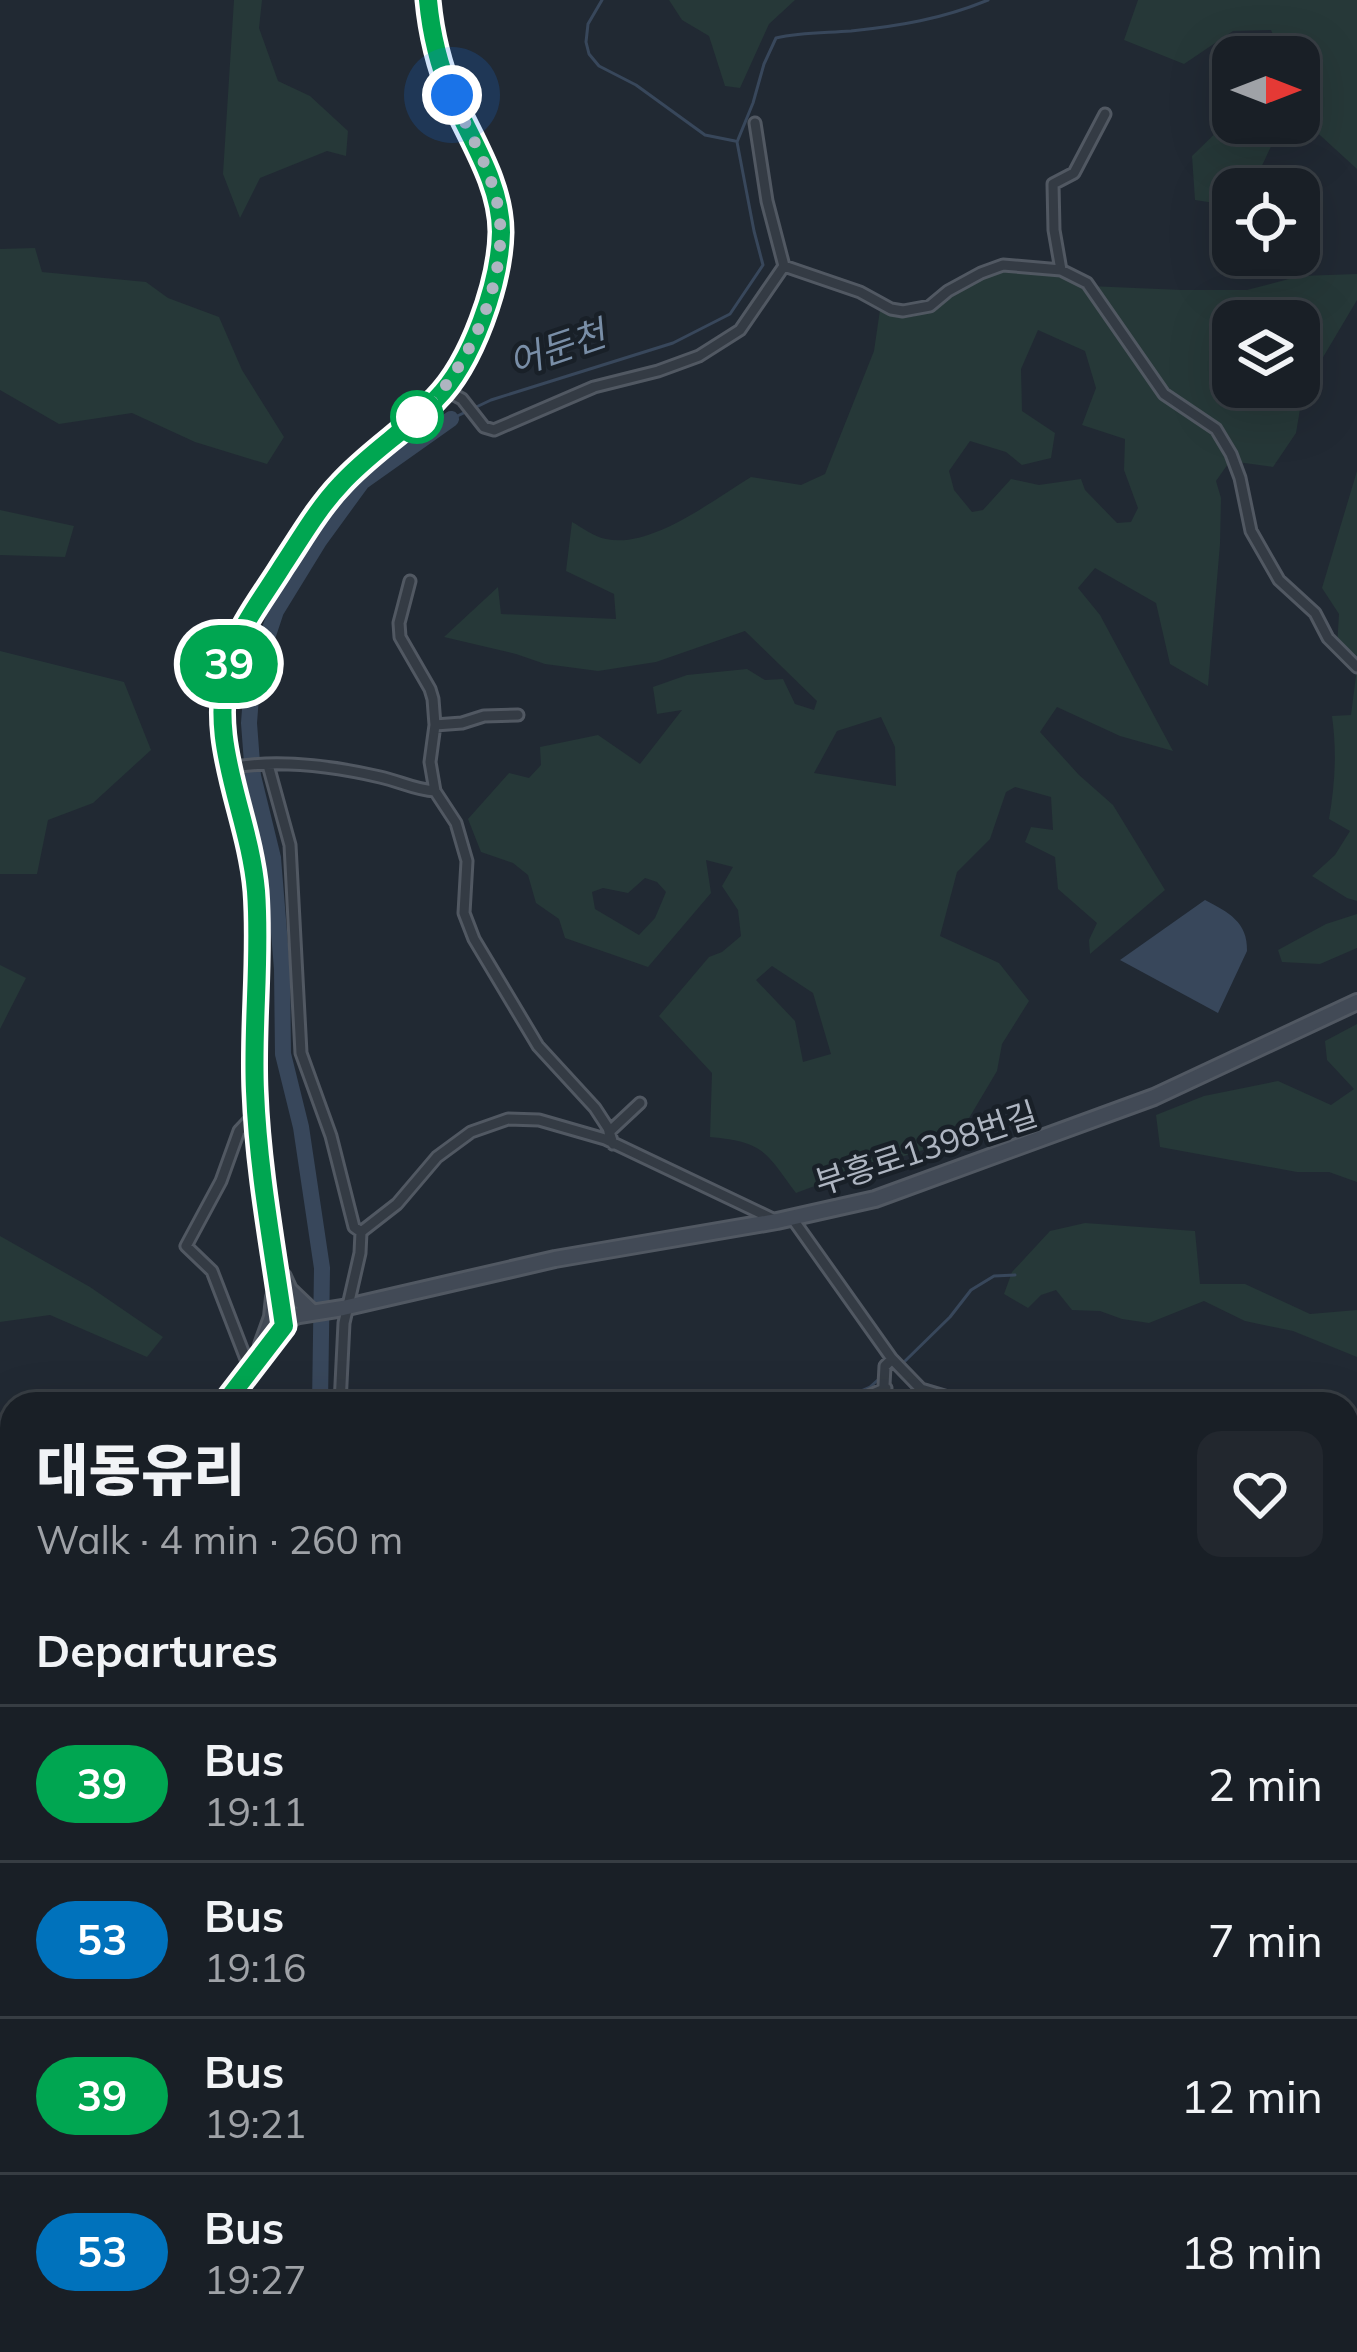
<!DOCTYPE html>
<html lang="en">
<head>
<meta charset="utf-8">
<style>
  body { margin:0; font-family:Mulish,"Noto Sans KR",sans-serif; background:#22272e; color:#f1f3f6; height:100vh; display:flex; flex-direction:column; font-size:45px; white-space:nowrap }
  * { box-sizing:border-box; margin:0 }
  p { font-size:39px; color:#9fa2a7 }
  .icon { flex:none; width:66px; height:66px; fill:none; stroke:currentColor; stroke-width:2; stroke-linecap:round; stroke-linejoin:round }
  .map { position:relative; flex:1; overflow:hidden }
  .details { position:absolute; left:0px; top:1392px; width:1359px; height:960px; display:flex; flex-direction:column; background:#191f26; border-radius:36px 36px 0 0; box-shadow:0 12px 48px #0002,0 0 0 3px #373d43 }
  .details>* { flex:none }
  .badge { padding:0 24px; border-radius:39px; font-size:42px; line-height:78px }
  .needle { width:78px; rotate:90deg }
  .buttons { position:absolute; left:1212px; top:36px; display:grid; gap:24px }
  .buttons a { display:grid; place-items:center; width:108px; height:108px; border-radius:24px; background:#191f26; box-shadow:0 12px 48px #0002,0 0 0 3px #373d43; font-size:60px }
  .you { position:absolute; width:60px; height:60px; margin:-30px; border:9px solid #fff; border-radius:50%; background:#1a73e8; box-shadow:0 0 0 18px #1a73e833 }
  .map>.badge { position:absolute; translate:-50% -50%; box-shadow:0 0 0 6px #fff }
  h2 { padding:0 36px; font-size:45px; line-height:108px }
  .round { display:grid; place-items:center; flex:none; width:126px; height:126px; border-radius:24px; background:#22272e }
  .headline { display:flex; align-items:center; justify-content:space-between; height:204px; padding:0 36px }
  h1 { font-size:57px; font-weight:800; line-height:90px }
  ul { padding:0; list-style:none }
  li { display:flex; align-items:center; gap:36px; height:156px; padding:0 36px; border-top:3px solid #373d43 }
  li div { flex:1 }
  li b { display:block; font-size:45px }
  li em { font-style:normal }
  li .badge { min-width:132px; font-weight:700; text-align:center }
  .map>svg:first-child { display:block }
  .green { fill:#263838; fill-rule:evenodd }
  .water { fill:#38475b }
  .lines { fill:none; stroke-linecap:round; stroke-linejoin:round }
  .stream { stroke:#38475b; stroke-width:3 }
  .river { stroke:#38475b; stroke-width:16 }
  .street-casing { stroke:#515862; stroke-width:15 }
  .secondary-casing { stroke:#515862; stroke-width:20 }
  .street { stroke:#343b44; stroke-width:9 }
  .secondary { stroke:#424a56; stroke-width:14 }
  .line-casing { stroke:#fff; stroke-width:27 }
  .line { stroke:#00a651; stroke-width:18 }
  .walk { stroke:#aeb5c1; stroke-width:12; stroke-dasharray:0 21.6 }
  .stop-dot { fill:#fff; stroke:#00a651; stroke-width:6 }
  .labels { text-anchor:middle; stroke-width:9; stroke-linejoin:round; paint-order:stroke }
  .street-label { font-size:33px; fill:#aeb5c1; stroke:#192028 }
  .water-label { font-size:36px; font-style:italic; fill:#798ea7; stroke:#192028 }
</style>
</head>
<body>
<div class="map">
<svg width="1357" height="2352" viewBox="0 0 1357 2352">
  <rect width="100%" height="100%" fill="#212933"/>
  <path class="green" d="M234,0H262L259,28L278,81L310,96L348,131L346,156L327,151L260,178L240,218L223,174Z
    M669,0H795L769,24L740,88L725,86L709,36L682,20Z
    M1138,0H1357V169L1310,126L1299,122V57H1282L1271,30L1233,31L1184,64L1124,40Z
    M1233,116V123H1282L1251,189H1233V210L1221,204L1195,200L1192,156Z
    M35,248L42,272L146,282L168,298L219,317L242,370L284,437L267,464L195,442L132,413L59,424L0,390V249Z
    M999,270L1059,273L1089,286L1182,290H1247L1300,276L1357,274V300L1303,391L1296,433L1273,467L1230,461L1216,481L1221,498L1220,544L1208,686L1170,664L1156,603L1095,568L1078,588L1100,615L1173,751L1120,736L1057,707L1040,732L1079,775L1113,805L1165,890L1090,954L1089,940L1097,923L1058,889L1055,857L1025,842L1031,827L1053,830L1051,797L1015,787L1006,792L990,839L957,872L940,936L999,963L1029,1001L1002,1044L997,1071L956,1140L852,1172L796,1193C765,1151 764,1142 710,1137L712,1073L659,1016L709,957L722,952L741,936L738,910L722,886L733,867L706,860L711,893L648,967L565,938L559,919L536,903L528,875L513,863L481,852L468,819L509,773L529,778L541,765L540,747L598,735L640,764L682,710L657,714L653,687L687,675L747,669L765,680L783,679L795,704L814,710L817,701L745,631L656,662L598,671L545,664L516,654L444,637L498,587L501,614L616,619L614,594L566,571L572,522C583,528 594,537 606,539C651,549 713,500 751,477L801,485L825,474L874,351L880,310C911,330 936,306 963,289C974,282 987,276 999,270ZM1233,321H1299V387H1233ZM1038,330L1085,351L1096,388L1082,425L1125,439L1124,470L1138,508L1131,522L1117,523L1085,490L1081,479L1039,485L1011,479L983,510L972,512L954,490L949,471L970,441L1006,452L1022,465L1051,458L1055,433L1022,411L1021,369ZM881,717L895,747L896,786L814,773L837,731ZM645,878L657,882L666,892L655,918L639,935L595,909L592,892L603,888L628,893ZM772,966L813,993L831,1054L803,1062L795,1021L756,980Z
    M1357,471V901L1347,898L1312,876L1335,855L1350,831L1329,819C1335,784 1337,752 1332,716L1351,715L1356,676L1337,647L1339,614L1322,588Z
    M0,510L74,526L65,557L0,555Z
    M0,651L124,682L151,750L93,803L48,820L37,874H0Z
    M1357,914V948L1320,964L1282,962L1278,950L1326,924Z
    M0,965L26,978L0,1029Z
    M1357,1024V1182L1329,1172H1297L1160,1147L1156,1115L1204,1096L1278,1081L1331,1105L1354,1089L1327,1060L1325,1041Z
    M1085,1223L1195,1231L1200,1284H1245L1310,1314L1357,1310V1357L1293,1331L1245,1321L1204,1301L1149,1323L1122,1319L1100,1311L1072,1310L1056,1290L1041,1295L1028,1308L1004,1294L1012,1272L1050,1231Z
    M0,1236L90,1287L163,1337L147,1357L50,1315L0,1322Z
    M1347,1544L1357,1554V1793L1347,1783Z
    M1357,2116V2176L1347,2179V2121Z
    M1347,2256L1357,2257V2352H1221L1207,2340H1347Z
    M615,2340H803L792,2352H626Z"/>
  <path class="water" d="M1205,900C1228,912 1248,922 1247,951L1218,1013L1120,960Z"/>
  <g class="lines">
    <path class="stream" d="M602,0L588,24L586,42L589,54L599,66L636,85L705,135L735,141
      M451,419L491,400L673,343L730,314L763,265L754,231L737,142L753,103L764,64L776,38C801,32 825,33 851,31C899,26 942,19 988,0
      M903,1363L950,1317L971,1290L994,1276L1015,1275
      M350,1402L567,1404
      M320,1403L335,1402
      M685,1404H718
      M831,1404L870,1387L880,1378"/>
    <path class="river" d="M320,1404L322,1268L301,1127L283,1054L282,969L273,858L253,776L249,723L252,683L276,611L319,541L362,482L451,419
      M3,2352L12,2324"/>
    <g class="street-casing">
      <path id="street" d="M784,266L860,292L891,309L903,311L930,306L948,291L981,273L1003,265L1061,270L1087,283L1164,394L1216,429L1231,454L1240,478L1251,531L1279,580L1315,613L1328,638L1357,667
        M1061,270L1054,230L1053,184L1074,173L1105,114
        M445,390L462,399L484,427L494,430L594,387L658,371L699,356L740,330L784,266L767,201L755,123
        M410,581L399,623L400,637L430,689L433,699L435,725L430,762L435,791
        M435,725L462,723L484,716L518,715
        M268,765L290,845L301,1053L331,1136L354,1227L361,1232L360,1253L344,1323L340,1404
        M229,768C277,759 332,766 380,777C399,781 415,790 435,791L456,823L467,861L464,913L474,939L538,1046L595,1108L608,1128L613,1144
        M609,1132L640,1103
        M792,1218L892,1359L921,1389L951,1398L959,1404
        M361,1232L397,1204L437,1157L471,1132L508,1119L539,1120L605,1139L777,1221
        M251,1372L212,1271L186,1246L221,1181L239,1131L255,1114
        M850,1404L886,1388
        M883,1404L885,1366L892,1359
        M1142,1404C1167,1397 1187,1399 1213,1404
        M1347,1466L1357,1472
        M1347,2238L1357,2239
        M0,2281L12,2234
        M455,2340L460,2352
        M28,2352L32,2340
        M265,2352V2340"/>
    </g>
    <g class="secondary-casing">
      <path id="secondary" d="M283,1277L289,1290L312,1312
        M284,1326L263,1189L256,1113V893L248,833L225,751L221,703L230,659L257,606L330,495L353,471L407,426L445,390L476,332L494,280L501,239L497,201L444,77L433,36L427,0
        M262,1345L272,1317L274,1297
        M224,1404L251,1372L273,1336L291,1318L299,1315L343,1308L555,1259L777,1221L875,1199L1154,1097L1357,1002
        M0,1515L12,1514
        M0,1610L12,1598
        M1347,2112L1357,2107
        M1029,2352L1039,2340"/>
    </g>
    <use href="#street" class="street"/>
    <use href="#secondary" class="secondary"/>
  </g>
  <g class="lines">
    <g class="line-casing">
      <path id="line" d="M224,1404L284,1326C273,1248 258,1170 255,1091C252,1025 261,958 256,891C249,810 205,742 230,660C240,625 264,596 283,565C301,538 318,508 341,484C370,452 407,430 436,399C472,363 500,283 501,232C501,184 471,140 452,97C439,66 431,33 428,0"/>
    </g>
    <use href="#line" class="line"/>
    <path class="walk" d="M417,417C470,371 515,267 496,198C487,162 467,128 452,95"/>
  </g>
  <circle class="stop-dot" cx="417" cy="417" r="24"/>
  <g class="labels">
    <g class="street-label">
      <text transform="translate(926 1148) rotate(-18)" y="12">부흥로1398번길</text>
    </g>
    <g class="water-label">
      <text transform="translate(557 348) rotate(-19)" y="13">어둔천</text>
    </g>
  </g>
</svg>
<div class="buttons">
<a><svg class="needle" viewBox="-14 -14 28 28"><path d="M0-13l5 13h-10z" fill="#e53935"/><path d="M0 13l5-13h-10z" fill="#9fa2a7"/></svg></a>
<a><svg class="icon" aria-label="locate" viewBox="0 0 24 24"><circle cx="12" cy="12" r="6"/><path d="M12 2v4M12 18v4M2 12h4M18 12h4"/></svg></a>
<a><svg class="icon" aria-label="layers" viewBox="0 0 24 24"><path d="M12 4l9 5-9 5-9-5zM3 14l9 5 9-5"/></svg></a>
</div>
<div class="you" style="left:452px;top:95px"></div>
<b class="badge" style="left:229px;top:664px;background:#00a651;color:#fff">39</b>
<section class="details">
<div class="headline"><div><h1>대동유리</h1><p>Walk · 4 min · 260 m</p></div><a class="round"><svg class="icon" aria-label="heart" viewBox="0 0 24 24"><path d="M12 20l-8-8c-3-5 5-10 8-4 3-6 11-1 8 4z"/></svg></a></div>
<h2>Departures</h2>
<ul>
<li><span class="badge" style="background:#00a651;color:#fff">39</span><div><b>Bus</b><p>19:11</p></div><em>2 min</em></li>
<li><span class="badge" style="background:#0072bc;color:#fff">53</span><div><b>Bus</b><p>19:16</p></div><em>7 min</em></li>
<li><span class="badge" style="background:#00a651;color:#fff">39</span><div><b>Bus</b><p>19:21</p></div><em>12 min</em></li>
<li><span class="badge" style="background:#0072bc;color:#fff">53</span><div><b>Bus</b><p>19:27</p></div><em>18 min</em></li>
</ul>
</section>
</div>
</body>
</html>
